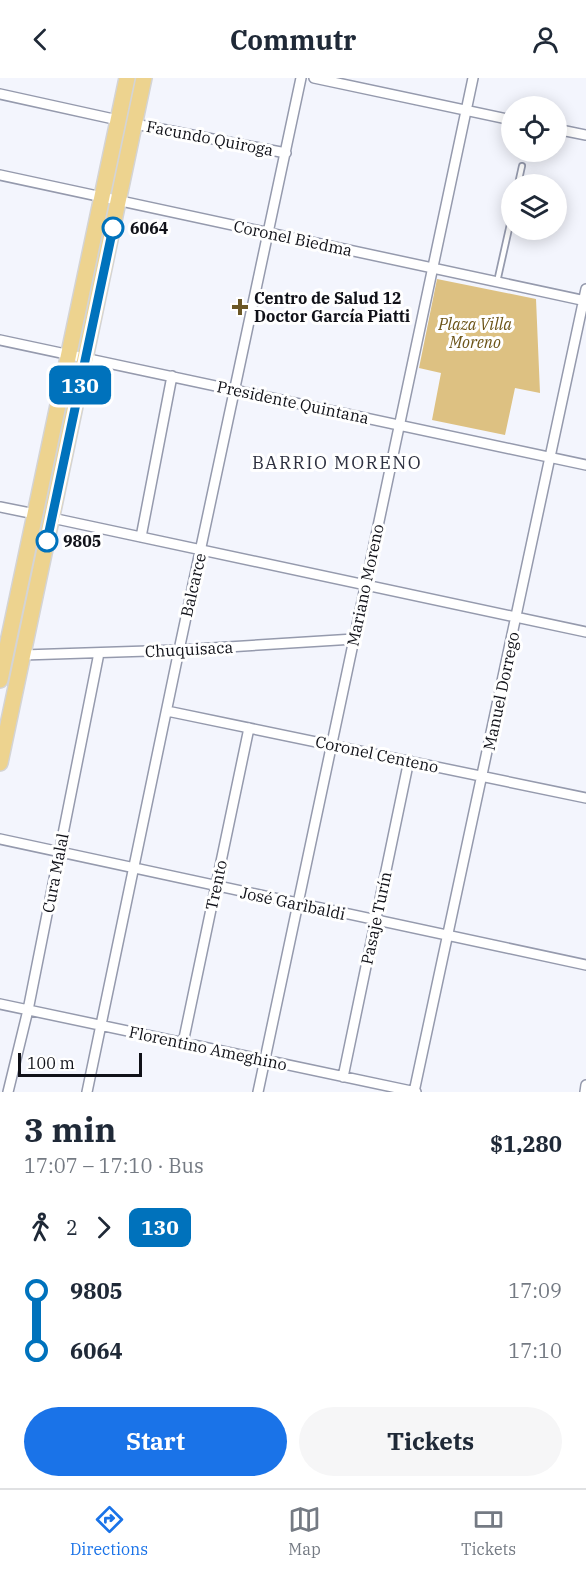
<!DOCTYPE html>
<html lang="en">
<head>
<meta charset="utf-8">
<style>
  body { margin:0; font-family:"IBM Plex Serif",serif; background:#f6f6f7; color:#1f2937; height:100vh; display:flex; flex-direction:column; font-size:22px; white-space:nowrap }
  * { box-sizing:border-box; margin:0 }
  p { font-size:20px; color:#747a83 }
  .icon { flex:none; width:33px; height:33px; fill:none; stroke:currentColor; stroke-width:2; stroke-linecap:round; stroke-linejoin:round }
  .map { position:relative; height:1014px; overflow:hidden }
  .details { display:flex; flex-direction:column; background:#fff; flex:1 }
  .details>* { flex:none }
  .badge { padding:0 12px; border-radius:9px; font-size:21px; line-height:39px }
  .fabs { position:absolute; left:501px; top:18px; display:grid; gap:12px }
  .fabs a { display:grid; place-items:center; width:66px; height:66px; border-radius:50%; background:#fff; box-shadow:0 3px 15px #0003; font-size:30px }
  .scale { position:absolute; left:18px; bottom:15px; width:124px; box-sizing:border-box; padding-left:6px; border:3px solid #101118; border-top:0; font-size:16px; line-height:21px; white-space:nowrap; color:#101118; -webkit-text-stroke:4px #fff; paint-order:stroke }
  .map>.badge { position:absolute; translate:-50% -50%; box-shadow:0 0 0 3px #fff }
  .legs { display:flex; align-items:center; gap:9px; height:66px; padding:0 24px; font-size:20px }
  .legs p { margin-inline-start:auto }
  .overview { display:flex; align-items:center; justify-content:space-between; height:102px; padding:0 24px }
  h1 { font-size:33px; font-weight:800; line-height:45px }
  .button { display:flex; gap:12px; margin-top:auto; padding:12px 24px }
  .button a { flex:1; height:69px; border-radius:36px; background:#1a73e8; color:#fff; font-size:24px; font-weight:800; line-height:69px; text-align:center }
  .button a+a { background:#f6f6f7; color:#1f2937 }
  ul { padding:0 24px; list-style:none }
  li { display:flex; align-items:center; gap:21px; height:60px; font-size:22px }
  li i { display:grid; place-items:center; width:9px; height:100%; margin:0 8px; background:currentColor }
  li i::after { content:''; width:15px; height:15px; margin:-8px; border:4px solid; border-radius:50%; background:#fff }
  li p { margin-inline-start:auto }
  li:first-child i { background:linear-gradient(#0000 50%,currentColor 0) }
  li:last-child i { background:linear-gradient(currentColor 50%,#0000 0) }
  header { display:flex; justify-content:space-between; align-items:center; height:78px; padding:0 24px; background:#fff; font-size:27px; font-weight:800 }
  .tab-bar { display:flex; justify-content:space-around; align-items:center; height:84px; border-top:2px solid #e0e1e3; background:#fff; font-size:16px; color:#747a83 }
  .tab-bar a { display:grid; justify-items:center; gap:3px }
  .tab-bar .active { color:#1a73e8 }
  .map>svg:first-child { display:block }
  .green { fill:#ddc182 }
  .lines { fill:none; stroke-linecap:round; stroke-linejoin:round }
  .lane-casing { stroke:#959aad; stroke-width:8 }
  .street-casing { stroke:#959aad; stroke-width:12 }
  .primary-casing { stroke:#d4d4d5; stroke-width:18 }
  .lane { stroke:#fff; stroke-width:4.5 }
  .street { stroke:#fff; stroke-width:9 }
  .primary { stroke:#edd38f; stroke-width:15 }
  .line-1-casing { stroke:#fff; stroke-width:14 }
  .line-1 { stroke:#0072bc; stroke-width:9 }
  .stop-1-dot { fill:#fff; stroke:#0072bc; stroke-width:3 }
  .poi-dot { fill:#6b5726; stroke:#fff; stroke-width:2 }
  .labels { text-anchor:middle; stroke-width:6; stroke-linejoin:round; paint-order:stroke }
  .street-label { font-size:16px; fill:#101118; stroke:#fff }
  .stop-label { font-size:16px; font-weight:bold; fill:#101118; stroke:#fff; text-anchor:start }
  .poi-label { font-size:16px; font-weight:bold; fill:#101118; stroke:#fff; text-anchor:start }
  .park-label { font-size:16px; font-style:italic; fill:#6b5317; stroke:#fff }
  .neighbourhood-label { font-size:18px; letter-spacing:1.5px; fill:#2c2f3f; stroke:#fff }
</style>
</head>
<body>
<header><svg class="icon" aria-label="back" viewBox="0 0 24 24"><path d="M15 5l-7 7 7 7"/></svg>Commutr<svg class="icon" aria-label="person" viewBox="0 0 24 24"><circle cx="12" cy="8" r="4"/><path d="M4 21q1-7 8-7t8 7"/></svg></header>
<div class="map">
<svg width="586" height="1014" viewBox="0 0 586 1014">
  <rect width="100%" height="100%" fill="#f3f5fd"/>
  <path class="green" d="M437,201L536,221L540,315L515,310L505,357L432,342L441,295L419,290Z"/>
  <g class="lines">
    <g class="lane-casing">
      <path id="lane" d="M518,106L522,88
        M497,204L512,137"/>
    </g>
    <g class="street-casing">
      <path id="street" d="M314,0L512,42
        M0,16L118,42
        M135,46L286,75
        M556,51L586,57
        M0,97L586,223
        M0,262L586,387
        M0,429L35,436
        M52,440L586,554
        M141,459L172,298
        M23,577L179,572L354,561
        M167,633L586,720
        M0,761L586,887
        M0,926L416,1014
        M183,965L249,650
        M343,999L409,682
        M8,1014L28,932L99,575
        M87,1014L179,572L301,0
        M258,1014L473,0
        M414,1014L586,211
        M585,1014L586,1007"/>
    </g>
    <g class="primary-casing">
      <path id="primary" d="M0,602L127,0
        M0,685L144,0"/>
    </g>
    <use href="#lane" class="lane"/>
    <use href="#street" class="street"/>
    <use href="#primary" class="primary"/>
  </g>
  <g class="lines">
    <g class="line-1-casing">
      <path id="line-1" d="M47,463L113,150"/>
    </g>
    <use href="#line-1" class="line-1"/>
  </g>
  <g class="stop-1-dot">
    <circle cx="113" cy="150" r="10"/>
    <circle cx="47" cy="463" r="10"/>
  </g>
  <path class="poi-dot" d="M237 220h6v6h6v6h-6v6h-6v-6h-6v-6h6z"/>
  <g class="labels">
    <g class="street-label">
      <text transform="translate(210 60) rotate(11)" y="6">Facundo Quiroga</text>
      <text transform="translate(293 160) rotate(12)" y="6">Coronel Biedma</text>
      <text transform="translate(293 324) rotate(12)" y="6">Presidente Quintana</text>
      <text transform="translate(193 507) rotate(-77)" y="6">Balcarce</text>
      <text transform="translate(365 507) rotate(-78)" y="6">Mariano Moreno</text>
      <text transform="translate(189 571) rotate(-3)" y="6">Chuquisaca</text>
      <text transform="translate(501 613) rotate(-78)" y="6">Manuel Dorrego</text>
      <text transform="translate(377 676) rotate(12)" y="6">Coronel Centeno</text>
      <text transform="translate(55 795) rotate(-79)" y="6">Cura Malal</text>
      <text transform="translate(216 807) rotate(-78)" y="6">Trento</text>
      <text transform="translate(293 825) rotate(12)" y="6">José Garibaldi</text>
      <text transform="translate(376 840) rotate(-78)" y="6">Pasaje Turín</text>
      <text transform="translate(208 970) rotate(12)" y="6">Florentino Ameghino</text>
    </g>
    <g class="stop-label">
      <text x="130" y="156">6064</text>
      <text x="63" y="469">9805</text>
    </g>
    <g class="poi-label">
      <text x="254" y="226">Centro de Salud 12<tspan x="254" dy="18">Doctor García Piatti</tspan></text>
    </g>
    <g class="park-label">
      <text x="475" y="252">Plaza Villa<tspan x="475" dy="18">Moreno</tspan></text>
    </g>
    <g class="neighbourhood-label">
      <text x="337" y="391">BARRIO MORENO</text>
    </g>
  </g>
</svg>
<div class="fabs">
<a><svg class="icon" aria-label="locate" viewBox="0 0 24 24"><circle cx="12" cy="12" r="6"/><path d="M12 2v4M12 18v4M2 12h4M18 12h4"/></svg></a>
<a><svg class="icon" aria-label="layers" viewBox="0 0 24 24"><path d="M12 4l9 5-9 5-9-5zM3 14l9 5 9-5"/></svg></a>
</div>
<div class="scale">100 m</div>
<b class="badge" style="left:80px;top:307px;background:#0072bc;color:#fff">130</b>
</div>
<section class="details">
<div class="overview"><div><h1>3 min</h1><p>17:07 – 17:10 · Bus</p></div><b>$1,280</b></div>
<div class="legs"><svg class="icon" aria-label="walk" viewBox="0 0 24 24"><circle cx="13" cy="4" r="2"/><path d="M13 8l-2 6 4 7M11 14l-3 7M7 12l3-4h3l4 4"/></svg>2<svg class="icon" aria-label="forward" viewBox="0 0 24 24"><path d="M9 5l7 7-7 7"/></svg><b class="badge" style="background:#0072bc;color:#fff">130</b></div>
<ul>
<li><i style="color:#0072bc"></i><b>9805</b><p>17:09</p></li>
<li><i style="color:#0072bc"></i><b>6064</b><p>17:10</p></li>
</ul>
<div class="button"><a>Start</a><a>Tickets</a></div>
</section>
<nav class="tab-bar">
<a class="active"><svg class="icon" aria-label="directions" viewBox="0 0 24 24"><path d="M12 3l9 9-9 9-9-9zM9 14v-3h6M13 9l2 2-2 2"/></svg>Directions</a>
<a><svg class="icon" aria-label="map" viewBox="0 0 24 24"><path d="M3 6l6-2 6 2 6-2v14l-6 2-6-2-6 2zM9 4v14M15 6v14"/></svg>Map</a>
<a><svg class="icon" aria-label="tickets" viewBox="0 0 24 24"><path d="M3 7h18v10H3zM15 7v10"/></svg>Tickets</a>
</nav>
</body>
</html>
